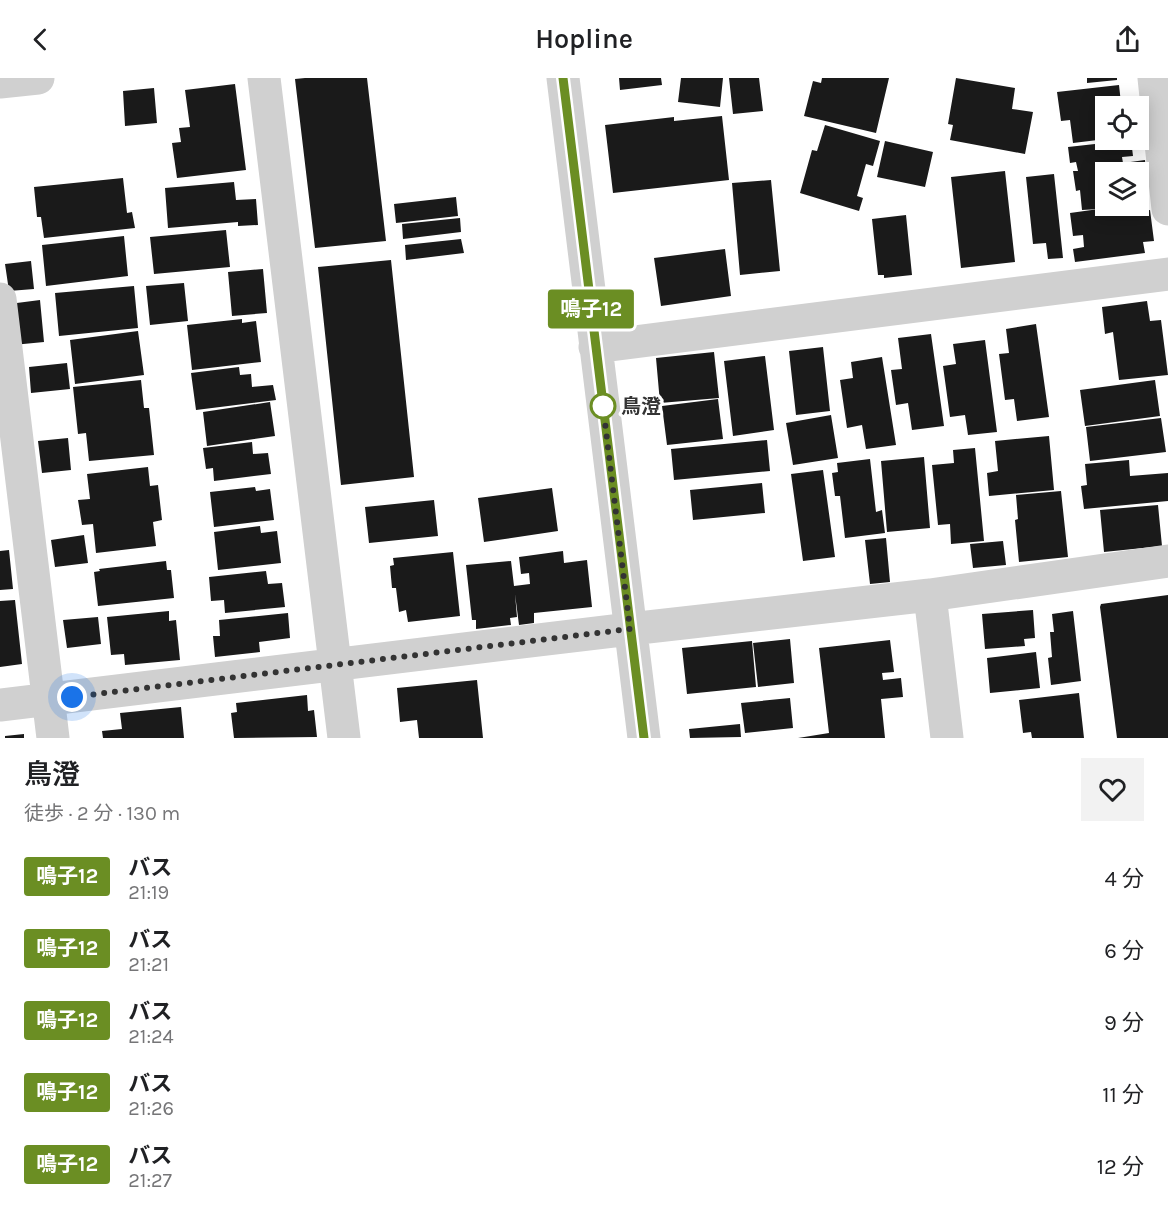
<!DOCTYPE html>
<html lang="ja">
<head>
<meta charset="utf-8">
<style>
  body { margin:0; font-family:Karla,"Noto Sans JP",sans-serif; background:#f2f2f2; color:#202124; height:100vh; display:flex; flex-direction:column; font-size:22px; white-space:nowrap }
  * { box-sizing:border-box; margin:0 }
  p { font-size:20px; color:#757577 }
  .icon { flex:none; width:33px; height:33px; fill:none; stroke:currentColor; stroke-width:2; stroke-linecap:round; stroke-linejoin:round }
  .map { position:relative; height:660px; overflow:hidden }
  .sheet { display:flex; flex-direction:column; background:#fff; flex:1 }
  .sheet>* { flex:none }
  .badge { padding:0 12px; border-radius:4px; font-size:21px; line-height:39px }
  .controls { position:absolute; left:1095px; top:18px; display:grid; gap:12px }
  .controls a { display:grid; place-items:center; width:54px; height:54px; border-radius:0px; background:#fff; box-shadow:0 3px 15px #0003; font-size:30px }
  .you { position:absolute; width:30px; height:30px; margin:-15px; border:4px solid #fff; border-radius:50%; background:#1a73e8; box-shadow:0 0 0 9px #1a73e833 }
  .map>.badge { position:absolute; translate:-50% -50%; box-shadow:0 0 0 3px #fff }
  .round { display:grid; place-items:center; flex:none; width:63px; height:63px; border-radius:0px; background:#f2f2f2 }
  .headline { display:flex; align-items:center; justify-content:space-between; height:102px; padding:0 24px }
  h1 { font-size:28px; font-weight:600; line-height:45px }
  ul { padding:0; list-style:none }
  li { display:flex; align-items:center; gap:18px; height:72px; padding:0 24px }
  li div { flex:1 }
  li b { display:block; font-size:22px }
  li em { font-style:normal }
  li .badge { min-width:66px; font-weight:700; text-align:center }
  header { display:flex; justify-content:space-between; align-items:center; height:78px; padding:0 24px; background:#fff; font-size:27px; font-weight:600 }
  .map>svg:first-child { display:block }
  .building { fill:#1a1a1a }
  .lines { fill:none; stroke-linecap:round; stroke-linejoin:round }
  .minor { stroke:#d0d0d0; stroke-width:33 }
  .line-casing { stroke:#fff; stroke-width:14 }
  .line { stroke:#6b8e23; stroke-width:9 }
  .walk { stroke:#333; stroke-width:6; stroke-dasharray:0 10.8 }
  .stop-dot { fill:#fff; stroke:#6b8e23; stroke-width:3 }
  .labels { text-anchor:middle; stroke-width:6; stroke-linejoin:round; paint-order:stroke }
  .stop-label { font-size:20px; font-weight:bold; fill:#333; stroke:#fff; text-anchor:start }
</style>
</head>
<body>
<header><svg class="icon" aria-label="back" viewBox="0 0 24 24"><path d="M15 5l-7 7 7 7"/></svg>Hopline<svg class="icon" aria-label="share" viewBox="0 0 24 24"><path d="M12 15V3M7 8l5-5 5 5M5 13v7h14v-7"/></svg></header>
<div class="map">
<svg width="1168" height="660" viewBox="0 0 1168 660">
  <rect width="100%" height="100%" fill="#fff"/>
  <path class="building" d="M305,0H367L386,163L315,170L295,1Z
    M619,0H661L662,7L620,12Z
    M681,0H723L720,29L678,24Z
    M729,0H759L763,33L733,36Z
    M822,0H889L876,55L804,38L813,3L821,5Z
    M956,0L1015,10L1012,31L1033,34L1025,76L950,62L953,47L948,46Z
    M1087,0H1117V2L1087,5Z
    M235,6L246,92L177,100L172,65L181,64L179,50L190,49L185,12Z
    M1119,7L1121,25L1138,23L1139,28H1106V61L1073,65L1070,42L1061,43L1057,14Z
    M154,10L157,45L125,48L123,13Z
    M722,38L729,102L613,115L605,47L674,39V43Z
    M1138,38H1140L1142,58L1138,59Z
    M825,47L880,63L873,88L866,86L857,118L863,120L859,133L800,115L812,72L817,73Z
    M1131,62L1133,78L1122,79L1123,85L1145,82L1146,95L1106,94V128H1124L1126,135L1150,132L1154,163L1143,164L1145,175L1075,184L1073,171L1084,169L1083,157L1073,158L1070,135L1099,131L1082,132L1080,112L1076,113L1073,93H1078L1076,84L1070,85L1068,69Z
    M885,63L933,74L925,109L877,99Z
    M1005,93L1015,184L961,190L951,99Z
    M1054,96L1063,180L1048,181L1046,165L1033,166L1026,99Z
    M123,100L127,135L132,134L135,150L44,160L41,139H37L34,109Z
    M771,102L780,193L740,197L732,105Z
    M234,104L236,122L256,121L258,147L238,148V144L168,150L165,110Z
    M456,119L458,138L396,145L394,126Z
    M906,137L912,197L884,200V197H878L872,141Z
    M460,140L461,154L403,161L402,146Z
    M226,152L230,189L154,196L150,159Z
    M124,158L128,198L46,208L42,167Z
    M461,161L464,175L406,182L405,167Z
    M725,171L731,218L661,228L654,180Z
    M391,182L414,399L341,407L318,189Z
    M31,183L34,211L9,213L5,186Z
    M263,191L267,235L232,238L228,194Z
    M184,205L188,243L150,247L146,208Z
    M134,208L138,250L59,258L55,215Z
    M40,222L44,264L13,267L9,226Z
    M1147,223L1150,243L1161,242L1168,297L1119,302L1113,254L1105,256L1102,229Z
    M242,241V245L256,243L261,284L192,292L187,247Z
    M1036,246L1049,339L1017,343L1014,321L1005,322L999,276L1009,275L1006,251Z
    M138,253L144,297L75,306L70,262Z
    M931,256L944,348L912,352L908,325L896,327L891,292L902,291L898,260Z
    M985,262L997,354L968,357L965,337L950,339L943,288L956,286L953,266Z
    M823,269L830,333L796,337L789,273Z
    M714,274L719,320L660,325L656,280Z
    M765,278L774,352L733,358L724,283Z
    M882,279L896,367L866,371L862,347L847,350L840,302L853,300L851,284Z
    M67,285L70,311L31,315L29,289Z
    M239,289L240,297L251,296L252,309L273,307L276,322L196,332L191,295Z
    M141,302L144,330H149L154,377L89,383L86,355L78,356L73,309Z
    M1155,302L1160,338L1085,348L1080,312Z
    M718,321L723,361L667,367L662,328Z
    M270,324L275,358L207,368L203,334Z
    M831,337L838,380L793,387L786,345Z
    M1161,340L1166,374L1090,383L1086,349Z
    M1049,358L1054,412L989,418L987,395L998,393L995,363Z
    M68,360L71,392L42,395L38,363Z
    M767,362L770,393L674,402L671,371Z
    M252,364L253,376L268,375L271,396L214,403L213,390L206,391L203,370Z
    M975,370L984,463L951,466L950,446L938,447L932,387L954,385L953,372Z
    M924,379L930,450L887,454L881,383Z
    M870,381L876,434L882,432L885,455L845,460L840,418H835L832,395L838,394L837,385Z
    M1129,382L1130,398L1168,395V423L1084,431L1081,408L1087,407L1085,386Z
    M148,389L150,408L158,407L162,442L153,444L156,468L96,475L93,446L82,447L78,422L90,421L87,396Z
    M823,392L835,479L803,483L791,396Z
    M762,405L765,435L693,442L690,412Z
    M255,409L256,413L270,411L274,442L214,449L210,414Z
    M552,410L558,453L484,464L478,420Z
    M1061,413L1068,479L1019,484L1015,442L1018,441L1016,417Z
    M434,422L438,458L369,465L365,429Z
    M1158,427L1162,468L1104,474L1100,432Z
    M260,448L261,455L277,453L281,485L218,492L214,454Z
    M84,457L88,485L55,489L51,462Z
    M886,460L890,504L870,506L865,462Z
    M1003,463L1006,487L973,490L970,466Z
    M9,472L13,511L0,512V473Z
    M563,473L564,485L587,482L592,529L534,535V545L519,547L515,516L517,539L510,540L511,547L476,551V542H472L466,487L511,483L514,508L530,506L529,495L521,496L519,479Z
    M453,474L460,538L408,544L406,532L399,534L396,510H392L390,488L394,487L393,480Z
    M166,483L167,492H171L174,520L98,528L94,494L100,493L99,491Z
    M266,493L268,506L282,505L285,529L225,535L224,522L211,523L209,499Z
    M1168,517V660H1117L1100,529L1101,526Z
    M15,522L22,586L0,589V523Z
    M1033,532L1035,560L1024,561L1025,568L985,571L982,536Z
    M169,533V543L176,542L180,582L125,587L124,576L111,577L107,539Z
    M1073,533L1081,603L1051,607L1048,580L1052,579L1050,554H1054L1052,536Z
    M288,535L290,560L259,564L260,574L215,579L213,558H220L219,542Z
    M98,539L101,566L67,570L63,542Z
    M790,561L794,605L758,609L753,565Z
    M890,562L894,594L882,595L883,602L901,600L903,619L881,621L885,660H798L829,655L819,570Z
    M752,563L756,609L687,616L682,570Z
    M1036,574L1040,610L990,615L987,580Z
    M477,602L483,660H419L417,642L400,644L397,610Z
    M1079,615L1084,660H1032L1031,654L1023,655L1019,622Z
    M307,617L308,633L314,632L317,659L234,660L231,635L237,634L236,625Z
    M790,620L793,650L745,655L741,625Z
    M181,629L184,660H103L102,653L122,651L120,635Z
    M740,646L741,659L690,660L689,651Z
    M24,656V660H5V658Z"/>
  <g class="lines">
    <path class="minor" d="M264,0L344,660
      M563,0L644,660
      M1154,0L1168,131
      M0,4L38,0
      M0,221L53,660
      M595,269L1168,196
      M930,517L947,660
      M0,627L630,551L930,517L1168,483"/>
  </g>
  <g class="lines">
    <g class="line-casing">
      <path id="line" d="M563,0L644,660"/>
    </g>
    <use href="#line" class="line"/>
    <path class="walk" d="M72,619L630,551L603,328"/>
  </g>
  <circle class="stop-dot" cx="603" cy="328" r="12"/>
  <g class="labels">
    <g class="stop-label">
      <text x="621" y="335">鳥澄</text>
    </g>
  </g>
</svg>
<div class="controls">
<a><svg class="icon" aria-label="locate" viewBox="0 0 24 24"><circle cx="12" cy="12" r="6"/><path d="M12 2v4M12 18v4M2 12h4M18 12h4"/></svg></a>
<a><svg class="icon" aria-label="layers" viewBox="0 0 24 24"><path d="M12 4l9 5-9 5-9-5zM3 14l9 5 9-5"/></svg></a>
</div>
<div class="you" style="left:72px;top:619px"></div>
<b class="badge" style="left:591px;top:231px;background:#6b8e23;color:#fff">鳴子12</b>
</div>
<section class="sheet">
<div class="headline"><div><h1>鳥澄</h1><p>徒歩 · 2 分 · 130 m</p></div><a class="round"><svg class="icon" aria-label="heart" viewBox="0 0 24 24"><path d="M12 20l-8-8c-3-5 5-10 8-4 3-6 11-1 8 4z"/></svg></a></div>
<ul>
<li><span class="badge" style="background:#6b8e23;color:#fff">鳴子12</span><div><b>バス</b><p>21:19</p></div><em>4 分</em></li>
<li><span class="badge" style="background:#6b8e23;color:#fff">鳴子12</span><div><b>バス</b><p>21:21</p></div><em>6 分</em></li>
<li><span class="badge" style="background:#6b8e23;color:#fff">鳴子12</span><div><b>バス</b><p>21:24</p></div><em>9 分</em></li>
<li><span class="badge" style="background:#6b8e23;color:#fff">鳴子12</span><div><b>バス</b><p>21:26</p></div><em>11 分</em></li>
<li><span class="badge" style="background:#6b8e23;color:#fff">鳴子12</span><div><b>バス</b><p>21:27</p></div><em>12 分</em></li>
</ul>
</section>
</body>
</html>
